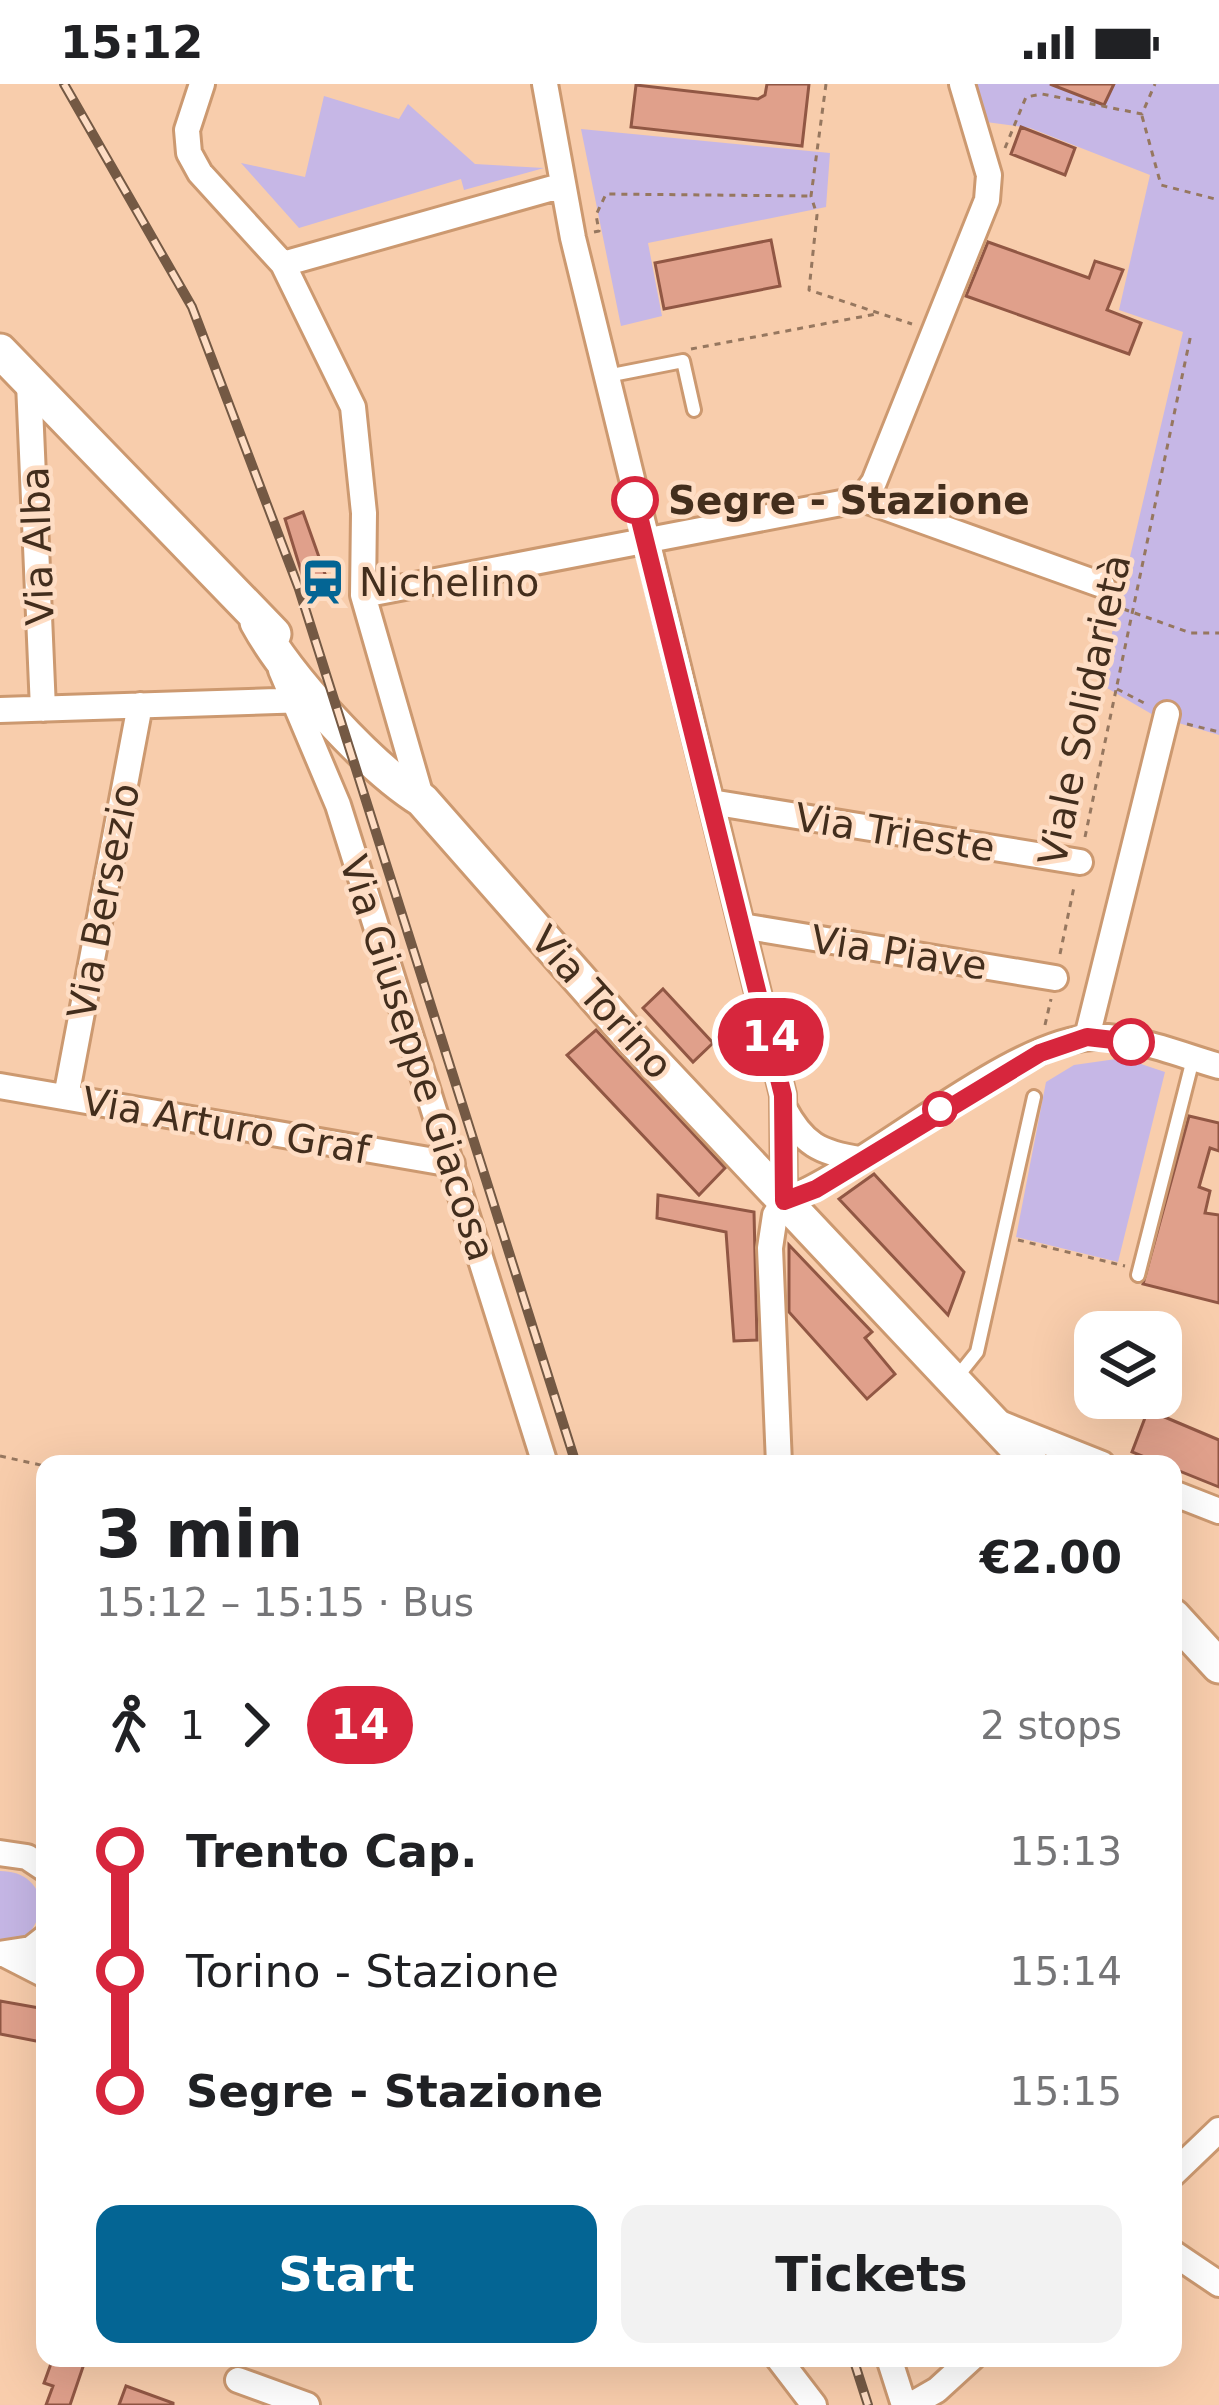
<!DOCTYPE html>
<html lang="en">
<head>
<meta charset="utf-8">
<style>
  body { margin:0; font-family:"DejaVu Sans",sans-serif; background:#f2f2f2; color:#202124; height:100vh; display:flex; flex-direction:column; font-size:45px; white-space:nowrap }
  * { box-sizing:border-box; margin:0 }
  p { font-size:39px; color:#757577 }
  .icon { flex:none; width:66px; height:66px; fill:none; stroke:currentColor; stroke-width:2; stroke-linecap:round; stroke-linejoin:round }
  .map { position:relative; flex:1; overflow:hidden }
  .side { position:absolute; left:36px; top:1371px; width:1146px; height:912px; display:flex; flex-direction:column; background:#fff; border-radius:24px; box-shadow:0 12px 48px #0002 }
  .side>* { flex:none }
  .badge { padding:0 24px; border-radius:39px; font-size:42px; line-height:78px }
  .fabs { position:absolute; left:1074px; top:1227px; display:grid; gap:24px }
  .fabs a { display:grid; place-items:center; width:108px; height:108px; border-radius:24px; background:#fff; box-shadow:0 12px 48px #0002; font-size:60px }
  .map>.badge { position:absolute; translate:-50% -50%; box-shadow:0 0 0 6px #fff }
  .legs { display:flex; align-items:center; gap:18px; height:132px; padding:0 60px; font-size:39px }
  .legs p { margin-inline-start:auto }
  .head { display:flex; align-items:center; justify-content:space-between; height:204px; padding:0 60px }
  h1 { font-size:66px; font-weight:800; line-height:90px }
  .button { display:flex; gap:24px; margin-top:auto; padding:24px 60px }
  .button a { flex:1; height:138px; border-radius:24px; background:#046594; color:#fff; font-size:48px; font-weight:800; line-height:138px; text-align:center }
  .button a+a { background:#f2f2f2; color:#202124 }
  ul { padding:0 60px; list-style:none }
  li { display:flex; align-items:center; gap:42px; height:120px; font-size:45px }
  li i { display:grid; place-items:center; width:18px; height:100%; margin:0 15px; background:currentColor }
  li i::after { content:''; width:30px; height:30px; margin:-15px; border:9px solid; border-radius:50%; background:#fff }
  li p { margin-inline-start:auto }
  li:first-child i { background:linear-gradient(#0000 50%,currentColor 0) }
  li:last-child i { background:linear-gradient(currentColor 50%,#0000 0) }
  .status { display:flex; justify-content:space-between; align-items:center; height:84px; padding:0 60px; background:#fff; direction:ltr }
  .status svg { height:33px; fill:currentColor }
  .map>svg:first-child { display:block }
  .green { fill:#c6b7e6 }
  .building { fill:#e0a08b; stroke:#915744; stroke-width:3 }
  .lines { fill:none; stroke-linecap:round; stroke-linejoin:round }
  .lane-casing { stroke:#cc9970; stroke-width:18 }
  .street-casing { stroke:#cc9970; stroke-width:30 }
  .secondary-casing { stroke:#cc9970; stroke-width:39 }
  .path { stroke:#96775f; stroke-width:3; stroke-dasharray:6 6; stroke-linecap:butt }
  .lane { stroke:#fff; stroke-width:12 }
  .street { stroke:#fff; stroke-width:24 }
  .secondary { stroke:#fff; stroke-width:33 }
  .rail-casing { stroke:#745944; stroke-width:10 }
  .rail { stroke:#feddc4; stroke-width:6; stroke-dasharray:18; stroke-linecap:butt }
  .line-1-casing { stroke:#fff; stroke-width:27 }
  .line-1 { stroke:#d7263d; stroke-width:18 }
  .stop-1-dot { fill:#fff; stroke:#d7263d; stroke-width:6 }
  .labels { text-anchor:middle; stroke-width:9; stroke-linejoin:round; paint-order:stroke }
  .stop-label { font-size:39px; font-weight:bold; fill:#432e1d; stroke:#feddc4; text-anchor:start }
  .street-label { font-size:39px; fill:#432e1d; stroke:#feddc4 }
  .poi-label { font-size:39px; fill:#432e1d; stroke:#feddc4; text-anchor:start }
</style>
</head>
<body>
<div class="status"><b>15:12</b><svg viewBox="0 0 49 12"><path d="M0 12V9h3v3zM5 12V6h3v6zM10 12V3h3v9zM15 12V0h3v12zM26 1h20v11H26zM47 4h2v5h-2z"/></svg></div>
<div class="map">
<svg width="1219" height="2321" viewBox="0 0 1219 2321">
  <rect width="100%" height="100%" fill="#f8cdac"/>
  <path class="green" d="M968,0H1219V651L1155,632L1100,600L1183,248L1119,226L1150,91L1030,44L986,38Z
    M324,12L399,35L408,20L475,80L544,84L464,106L461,95L299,144L241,79L305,93Z
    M581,45L830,69L826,123L648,159L662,232L621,242Z
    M1123,974L1165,988L1118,1178L1016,1153L1046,998L1074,981Z
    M0,1787C25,1787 40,1801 43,1826L27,1854L0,1860Z"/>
  <path class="building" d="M767,0H809L802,62L631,43L636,1L758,15L765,11Z
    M1050,0H1114L1104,21Z
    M1021,43L1075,64L1065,91L1011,70Z
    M771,156L780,202L664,225L655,179Z
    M988,158L1089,194L1095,177L1123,186L1107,226L1141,239L1129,270L966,212Z
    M303,428L331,507L310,516L285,435Z
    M663,905L713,959L693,978L643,924Z
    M596,946L725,1084L699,1111L567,971Z
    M1189,1032L1219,1039V1067L1210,1064L1199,1103L1210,1107L1205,1129L1219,1131V1219L1143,1200Z
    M874,1090L964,1188L948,1231L839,1115Z
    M658,1111L754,1128L757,1256L734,1257L726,1148L657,1134Z
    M789,1161L872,1248L865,1254L895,1290L867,1315L789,1228Z
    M1148,1326L1219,1356V1403L1132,1368Z
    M0,1917L45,1925L41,1958L0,1950Z
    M53,2274H86L70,2321H46L53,2302L44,2299Z
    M126,2302L173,2319V2321H119Z"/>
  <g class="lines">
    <g class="lane-casing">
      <path id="lane" d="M607,292L683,277L694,326
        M1138,1191L1193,975
        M957,1293L977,1268L1034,1013"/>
    </g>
    <g class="street-casing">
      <path id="street" d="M202,0L187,46L189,69L200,89L283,180L353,323L364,429L363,511L422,716
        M545,0L573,154L783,1011L784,1117
        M283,180L560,102
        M29,299L43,625
        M862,415L874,398L987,116L989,91L962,0
        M363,511L862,415L1102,501
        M281,586L338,721L545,1380
        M0,626L307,616
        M711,718L1080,778
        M742,842L1055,894
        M1087,953L1167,630
        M0,1002L452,1080
        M66,1013L140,621
        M784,1024C803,1060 820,1069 860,1075
        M784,1117C871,1083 1007,958 1093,953C1134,951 1180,971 1219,982
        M997,1338L1102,1380
        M779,1380L770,1164L775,1131L784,1117
        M1173,1409L1219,1427
        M0,1769L27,1773L45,1785
        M0,1870L31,1865L45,1854
        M6,1871L45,1891
        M1173,2090L1219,2046
        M1173,2169L1219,2200
        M778,2274L814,2321
        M889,2274L904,2321
        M238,2296L307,2321
        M911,2321L937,2306L972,2274"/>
    </g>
    <g class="secondary-casing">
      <path id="secondary" d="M0,267L274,550
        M257,538C287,593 369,683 422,716L635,958L1032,1380
        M1173,1532L1219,1582"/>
    </g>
    <path class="path" d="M826,0L811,112L817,131L809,206L912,240
      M1142,32L1161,101L1219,116
      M1005,64L1026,13L1042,10L1142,30L1155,0
      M594,148L599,147L596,131L606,110L810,112
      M691,265L876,230
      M1112,521L1191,549H1219
      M1117,605L1146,620
      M1187,640L1219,648
      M1085,753L1191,250
      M1060,870L1074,803
      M1045,941L1051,915
      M1018,1156L1125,1182
      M0,1372L45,1382"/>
    <use href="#lane" class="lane"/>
    <use href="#street" class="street"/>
    <use href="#secondary" class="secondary"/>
    <g class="rail-casing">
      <path id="rail" d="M64,0L192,223L299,505L576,1380
        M853,2274L868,2321"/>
    </g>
    <use href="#rail" class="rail"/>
  </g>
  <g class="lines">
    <g class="line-1-casing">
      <path id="line-1" d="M635,416L783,1011L784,1117L816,1105L1040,969L1087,953L1131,958"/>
    </g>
    <use href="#line-1" class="line-1"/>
  </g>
  <defs>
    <g id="station-bare" transform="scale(3.6)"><path d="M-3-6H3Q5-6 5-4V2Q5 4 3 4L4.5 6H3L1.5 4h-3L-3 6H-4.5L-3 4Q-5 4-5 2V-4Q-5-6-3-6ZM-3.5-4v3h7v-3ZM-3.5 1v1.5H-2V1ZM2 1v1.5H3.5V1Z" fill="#046594" stroke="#feddc4" stroke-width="2.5" paint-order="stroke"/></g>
  </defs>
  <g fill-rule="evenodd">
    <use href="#station-bare" x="323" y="498"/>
  </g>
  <g class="stop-1-dot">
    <circle cx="635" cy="416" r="21"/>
    <circle cx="1131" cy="958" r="21"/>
    <circle cx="940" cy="1025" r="15"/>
  </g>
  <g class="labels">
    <g class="stop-label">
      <text x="668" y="430">Segre - Stazione</text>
    </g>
    <g class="street-label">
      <text transform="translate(37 462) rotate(-92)" y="14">Via Alba</text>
      <text transform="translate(1084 626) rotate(-78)" y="14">Viale Solidarietà</text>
      <text transform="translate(895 748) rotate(9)" y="14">Via Trieste</text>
      <text transform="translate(103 817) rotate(-79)" y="14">Via Bersezio</text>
      <text transform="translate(899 868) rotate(9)" y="14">Via Piave</text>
      <text transform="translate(602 918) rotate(48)" y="14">Via Torino</text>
      <text transform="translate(418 974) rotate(72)" y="14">Via Giuseppe Giacosa</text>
      <text transform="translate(226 1041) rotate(10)" y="14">Via Arturo Graf</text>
    </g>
    <g class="poi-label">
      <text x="359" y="512">Nichelino</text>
    </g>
  </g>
</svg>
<div class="fabs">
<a><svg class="icon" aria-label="layers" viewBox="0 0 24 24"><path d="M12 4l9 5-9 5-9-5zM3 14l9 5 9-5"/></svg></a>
</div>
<b class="badge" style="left:771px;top:953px;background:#d7263d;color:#fff">14</b>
<section class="side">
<div class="head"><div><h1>3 min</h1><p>15:12 – 15:15 · Bus</p></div><b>€2.00</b></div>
<div class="legs"><svg class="icon" aria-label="walk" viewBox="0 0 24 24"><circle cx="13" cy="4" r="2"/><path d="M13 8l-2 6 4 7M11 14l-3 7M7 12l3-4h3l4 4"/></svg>1<svg class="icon" aria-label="forward" viewBox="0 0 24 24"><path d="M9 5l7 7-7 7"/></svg><b class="badge" style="background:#d7263d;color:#fff">14</b><p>2 stops</p></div>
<ul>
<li><i style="color:#d7263d"></i><b>Trento Cap.</b><p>15:13</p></li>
<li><i style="color:#d7263d"></i><span>Torino - Stazione</span><p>15:14</p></li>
<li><i style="color:#d7263d"></i><b>Segre - Stazione</b><p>15:15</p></li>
</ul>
<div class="button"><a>Start</a><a>Tickets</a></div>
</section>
</div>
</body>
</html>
